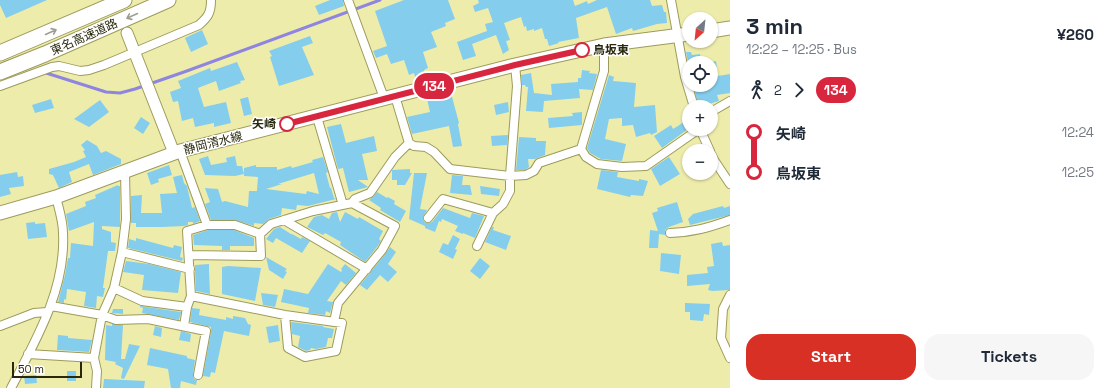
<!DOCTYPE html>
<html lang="en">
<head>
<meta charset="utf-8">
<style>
  body { margin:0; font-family:"Space Grotesk","Noto Sans JP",sans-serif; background:#f6f6f7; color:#1f2937; height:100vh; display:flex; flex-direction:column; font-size:15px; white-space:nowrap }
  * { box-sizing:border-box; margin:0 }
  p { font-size:13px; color:#747a83 }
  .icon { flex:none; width:22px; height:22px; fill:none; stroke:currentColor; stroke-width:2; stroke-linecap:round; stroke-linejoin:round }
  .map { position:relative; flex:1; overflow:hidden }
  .panel { display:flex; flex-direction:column; background:#fff; width:380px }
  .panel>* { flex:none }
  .badge { padding:0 8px; border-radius:13px; font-size:14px; line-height:26px }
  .needle { width:26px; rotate:207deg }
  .fabs { position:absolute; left:682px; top:12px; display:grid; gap:8px }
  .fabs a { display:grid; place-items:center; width:36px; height:36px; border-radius:50%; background:#fff; box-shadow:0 1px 3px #0004; font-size:20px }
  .scale { position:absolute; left:12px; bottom:10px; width:70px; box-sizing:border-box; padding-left:4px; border:2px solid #29280d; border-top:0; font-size:11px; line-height:14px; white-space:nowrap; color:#29280d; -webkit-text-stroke:3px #fff; paint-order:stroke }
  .map>.badge { position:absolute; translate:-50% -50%; box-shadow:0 0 0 2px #fff }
  .legs { display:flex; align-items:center; gap:6px; height:44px; padding:0 16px; font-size:13px }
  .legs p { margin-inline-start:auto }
  .head { display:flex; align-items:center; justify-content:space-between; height:68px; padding:0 16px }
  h1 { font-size:22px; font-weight:700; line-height:30px }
  .button { display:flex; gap:8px; margin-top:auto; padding:8px 16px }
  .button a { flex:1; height:46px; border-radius:16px; background:#d93025; color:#fff; font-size:16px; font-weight:700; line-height:46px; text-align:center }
  .button a+a { background:#f6f6f7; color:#1f2937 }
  ul { padding:0 16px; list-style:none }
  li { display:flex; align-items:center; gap:14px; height:40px; font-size:15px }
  li i { display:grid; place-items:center; width:6px; height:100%; margin:0 5px; background:currentColor }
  li i::after { content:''; width:10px; height:10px; margin:-5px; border:3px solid; border-radius:50%; background:#fff }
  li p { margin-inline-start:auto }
  li:first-child i { background:linear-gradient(#0000 50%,currentColor 0) }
  li:last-child i { background:linear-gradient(currentColor 50%,#0000 0) }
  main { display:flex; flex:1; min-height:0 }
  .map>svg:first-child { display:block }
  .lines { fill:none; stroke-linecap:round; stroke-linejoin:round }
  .stream { stroke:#8e85e1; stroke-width:3 }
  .building { fill:#85cdec; fill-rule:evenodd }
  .street-casing { stroke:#9d9b5c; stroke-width:10 }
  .secondary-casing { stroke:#9d9b5c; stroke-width:13 }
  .primary-casing { stroke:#9d9b5c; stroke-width:15 }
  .highway-casing { stroke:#9d9b5c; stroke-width:17 }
  .street { stroke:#fff; stroke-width:8 }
  .secondary { stroke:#fff; stroke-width:11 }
  .primary { stroke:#fff; stroke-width:13 }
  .highway { stroke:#fff; stroke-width:15 }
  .oneway { stroke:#9f9e92 }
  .line-1-casing { stroke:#fff; stroke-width:9 }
  .line-1 { stroke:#d7263d; stroke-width:6 }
  .stop-1-dot { fill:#fff; stroke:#d7263d; stroke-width:2 }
  .labels { text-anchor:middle; stroke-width:3; stroke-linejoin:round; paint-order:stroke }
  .street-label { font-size:12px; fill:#29280d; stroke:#fff }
  .stop-label { font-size:12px; font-weight:bold; fill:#29280d; stroke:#fff; text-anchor:start }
</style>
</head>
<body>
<main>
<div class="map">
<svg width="730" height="388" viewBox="0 0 730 388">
  <rect width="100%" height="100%" fill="#eeecaa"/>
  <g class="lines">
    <path class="stream" d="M43,72L106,92L120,93L135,89L184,72L380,0"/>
  </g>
  <path class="building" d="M0,0H47L6,18L0,5Z
    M330,0H343L344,6L319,15L315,6Z
    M404,0H448L455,19L445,23L446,26L431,32L437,47L423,52L428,68L424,70L425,73L415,77L414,73L409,75L404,60L391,64L387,54L376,58L373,51L387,46L375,11Z
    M478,0H573L575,6L587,1L588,4L597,0H650L652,6L662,5L664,12H666L667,23L657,24L633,31L632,28L616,34L607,7L576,18L579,38L558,42L559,43L549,46L547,39H545L542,28L534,31V29L527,31L526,26L524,27L521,17L504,23L510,40L506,41L509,50L503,54L496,35L472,44L476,56L463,60L457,42L487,31L485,24L493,22L488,8L475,12L473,6L479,3Z
    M202,30L208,44L191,52L185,38Z
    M310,36L313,43L302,47L314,75L279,86L270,57L272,56L269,51Z
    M686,52H691L692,55L700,54L701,63H688Z
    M716,61L718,76L730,74V93L717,95L719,101L699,107L693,85H711V62Z
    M237,62L245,80L240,81L241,83L219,91L216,81L198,88L204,107L226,102L231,123L214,127V123L195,127L193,118L182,121L178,101L173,102L170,92L181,88L178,81L210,68L211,71Z
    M582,70L590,71L589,73L597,74L593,90L579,89L580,98L544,101L543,112L526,111L528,87H526L525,85H522L521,75L531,73L534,93L552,95L551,84L578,82V78H581Z
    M609,75L614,77L613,81L636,83L634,107L655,105L657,132L651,135L650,133L636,137L633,125L622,126V118L609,119L605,139L626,144L622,161L601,159L590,153L587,148Z
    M451,93L459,123L458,124L462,146L453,147L449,126L412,134L407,117L430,112L427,99Z
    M248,97L252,114L244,116L240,99Z
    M51,99L54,108L35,113L32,105Z
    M100,100L109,112L89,127L74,119Z
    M508,102L509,112L496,115L494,105Z
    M582,112V125L549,128L548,118L573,116L572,113Z
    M141,117L150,123L143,134L134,128Z
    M684,122L688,129L662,148L654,136L671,125L673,129Z
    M341,124L346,143L374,136L377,151L362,154L368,180H358L368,187L349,192L343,168L338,169L327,127Z
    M508,135L507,145L492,146L491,136Z
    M519,137L536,138V141H546L545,155L535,159H528L529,167L525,170H516Z
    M87,140L97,146L101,153L106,151L121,159V164L93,175L89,164L69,172L72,182L59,188L53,175L49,174V169L74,162L86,157L83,151L85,150L81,145Z
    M208,156L211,165L227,162L226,158L235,156L237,166H242L244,174V168L256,165V167H277V170L291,166L292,168L313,162L312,160L323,157L328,172L326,173L330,188H331L334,198L336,199L308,206L297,205L296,210L282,208L281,215L269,219L263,224L254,223V226L235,220H211L205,204L210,202L205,188L218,189L222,202L225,201L248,207L249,191H257L258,177L244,176V174L235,176L205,175L199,159ZM314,173L319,194L307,191L306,194L266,189L282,184H278Z
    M669,157L680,174L660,186L651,169Z
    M169,165L172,175L158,179L159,182L151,185L147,173Z
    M410,169V173H412L405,185H397V180H392V170Z
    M601,170L618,172L617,177L639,181V179L648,181L643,196L631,195L630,197L597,189Z
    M17,172L18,177L23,176L24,186L9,188L11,194L0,197V175Z
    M414,173H427L420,209L427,210L423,217L424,222L428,223L432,222L443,208L470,218L472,213L484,216L475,238L463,233V234L455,231L458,226L442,219L441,222L439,221L435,232L425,228V226L409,219Z
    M182,175L184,183L187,186L192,208L195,207L200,221L193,224V222H188V225L184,226L162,227H136V223H131V196L142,195L141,213H162L160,194L177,193L173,177Z
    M452,175L463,176L462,185H470L472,195L450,193Z
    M118,185V186H120V227L102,226V229L111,232V242L116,243L115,251H108L103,288H105L103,297L97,296L96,308L84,306L86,292L67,289L66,300L64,299V303L58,302L65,275L68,258H70L71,243L93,246L94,222L69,231L66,214L86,206L85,202L96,198L95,195Z
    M480,186L500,189L499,196L481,194Z
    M377,192L387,198L388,197L395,201L394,204L406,211L400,222L380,210L381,208L369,200L374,196Z
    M677,202L683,222L669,227L665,230V235L659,234L658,248H649L650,230L658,231L652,213L658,211L657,208Z
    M723,206L724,208L730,206V215L690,225L688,219L693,214Z
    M337,212L340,222L345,212L358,219L359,217L383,231L379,239L381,241L377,247L365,262L340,245L341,242L325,233L323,235L307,227L314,217L322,215L329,219L332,213Z
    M35,222V224L45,223L47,237L28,239L26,223Z
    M280,227L291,234H292L301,239L302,237L310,241L302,253L276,238L273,243L266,239L274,229Z
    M492,227H494L493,230L511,236L506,250L485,242Z
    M208,230H234L254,238V246H230V250H222V246L194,245L193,235Z
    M453,235L460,239L455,249L457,250L453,259L439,252L443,243L448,245Z
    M136,238L173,248L174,245L182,247L180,257L183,258L182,261L128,248L129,239L136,241Z
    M722,242L723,246L730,245V290L712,291L708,290L710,284L687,286V275L708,273L707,267L714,266L711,244Z
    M390,247L396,252L388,264L397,272L388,282L380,275L367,290L360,285L386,253Z
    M661,253L681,255L679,274L660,271Z
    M266,257L287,269L285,271L287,272L283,279L269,270Z
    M480,258L490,266L480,279L470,271Z
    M126,261L149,264L181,272L178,293L142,290L144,275L123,272Z
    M209,264V270L210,294L196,291L195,271V265Z
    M328,264L341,272L342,270L341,269L345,264L356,273L346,285L341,281L327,301L333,302L330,313L326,311L325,315L308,313L309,308L281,302L284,289L308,294Z
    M228,266L261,268L255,301L222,294V267Z
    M261,293L278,295L275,307L263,305Z
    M685,303L710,304L709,315L704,314L703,321L690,320V312H685Z
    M140,306L181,312L179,320L142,313L143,308L140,307Z
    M192,308L200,309L199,315L226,320V317L233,319V316L245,318L248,324L251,325L249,336L224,331L215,373L211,372L210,377L203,376L211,332V327L190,322Z
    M113,309H123V314L112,313Z
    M291,322L323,326V327L334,329L332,338H328L326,347L316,349L311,348L310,350L306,351L298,347L300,336L292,334Z
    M112,324L123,325L121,359H125L129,344L140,346L124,379L121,378L123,368L115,364L116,362L105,360L106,325L112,326Z
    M278,325L280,341L269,343L266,327Z
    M155,326L162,328L161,337L153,335Z
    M181,331L191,334L190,342L179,340Z
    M58,335L68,336V338L92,340L89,352L57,350Z
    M150,348L187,356V358L195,360L193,374L194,379L197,380L196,385L181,381L180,388H171L168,369L147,365Z
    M67,371H76V381H67Z
    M36,375L37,383L25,384L24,376Z
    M104,379L145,381L144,388H103Z"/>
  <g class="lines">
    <g class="street-casing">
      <path id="street" d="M348,0L384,98
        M671,0L685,77L694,107
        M604,45V71L581,149L586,157L597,164L622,167L646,166L699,129
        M0,86L52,67L59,66L80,71L89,70L104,65L199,25C208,17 211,13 211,0
        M395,96L409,143L414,146L426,147L434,152L450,169L510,176L526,175L534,171L539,163L581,149
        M711,112L730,101
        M317,117L343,205
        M700,129L710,151
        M180,151L207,225
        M711,154L714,160L730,184
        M352,203L355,199L370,193L395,157L409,143
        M428,218L443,199L493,213
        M284,220L367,269
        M670,233C693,232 708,228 730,220
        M477,246L493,213L503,204L510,191V176L517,86L515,65
        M122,252L190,269
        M189,255L261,256L260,234
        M114,288L142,301L187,307
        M730,295L723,309L721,338L730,358
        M191,296L285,315L342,323L336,351L305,357L288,348L285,315
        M51,306L102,315L116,320L148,319L206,331L198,375
        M0,326L34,313L47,312
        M184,326L187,307L191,296L187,231L207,225H235L260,234L271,224L284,220L313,211L352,203L395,226L382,250L338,303L334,322
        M28,354L94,358
        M11,388C36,340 66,289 63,233C63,221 59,209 56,197
        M96,388L97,371L94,358L102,315L114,288L122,252L126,219L125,172"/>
    </g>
    <g class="secondary-casing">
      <path id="secondary" d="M127,33L174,153"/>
    </g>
    <g class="primary-casing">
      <path id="primary" d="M711,31L730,28
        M0,213L56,197L180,151L515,65L604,45L689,34"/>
    </g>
    <g class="highway-casing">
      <path id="highway" d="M0,53L124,0
        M0,72L45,54L168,0"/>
    </g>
    <use href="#street" class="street"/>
    <use href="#secondary" class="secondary"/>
    <use href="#primary" class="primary"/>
    <use href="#highway" class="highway"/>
  </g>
  <defs><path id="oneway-shaft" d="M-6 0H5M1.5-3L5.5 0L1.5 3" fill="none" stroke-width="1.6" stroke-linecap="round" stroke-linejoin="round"/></defs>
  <g class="oneway">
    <use href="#oneway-shaft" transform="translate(132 16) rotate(156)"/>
    <use href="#oneway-shaft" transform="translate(51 32) rotate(-24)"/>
  </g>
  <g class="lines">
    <g class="line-1-casing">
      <path id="line-1" d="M287,124L515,65L582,50"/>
    </g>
    <use href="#line-1" class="line-1"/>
  </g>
  <g class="stop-1-dot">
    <circle cx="582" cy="50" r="7"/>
    <circle cx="287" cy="124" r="7"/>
  </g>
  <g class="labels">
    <g class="street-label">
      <text transform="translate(84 37) rotate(-24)" y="4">東名高速道路</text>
      <text transform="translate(213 143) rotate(-14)" y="4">静岡清水線</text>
    </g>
    <g class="stop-label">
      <text x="593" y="54">鳥坂東</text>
      <text x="276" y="128" text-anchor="end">矢崎</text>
    </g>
  </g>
</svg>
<div class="fabs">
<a><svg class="needle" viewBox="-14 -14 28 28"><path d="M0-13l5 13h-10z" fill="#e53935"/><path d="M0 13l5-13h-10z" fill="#747a83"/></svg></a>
<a><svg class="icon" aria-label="locate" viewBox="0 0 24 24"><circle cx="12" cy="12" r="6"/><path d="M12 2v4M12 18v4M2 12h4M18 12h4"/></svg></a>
<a>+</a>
<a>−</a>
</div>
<div class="scale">50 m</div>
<b class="badge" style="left:434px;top:86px;background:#d7263d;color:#fff">134</b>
</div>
<section class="panel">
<div class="head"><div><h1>3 min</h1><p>12:22 – 12:25 · Bus</p></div><b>¥260</b></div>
<div class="legs"><svg class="icon" aria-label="walk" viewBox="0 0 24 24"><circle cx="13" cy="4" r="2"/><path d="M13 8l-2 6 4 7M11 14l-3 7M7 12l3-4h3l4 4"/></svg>2<svg class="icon" aria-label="forward" viewBox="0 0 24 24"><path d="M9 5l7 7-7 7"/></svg><b class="badge" style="background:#d7263d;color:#fff">134</b></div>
<ul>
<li><i style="color:#d7263d"></i><b>矢崎</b><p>12:24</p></li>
<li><i style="color:#d7263d"></i><b>鳥坂東</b><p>12:25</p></li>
</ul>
<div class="button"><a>Start</a><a>Tickets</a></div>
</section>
</main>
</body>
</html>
